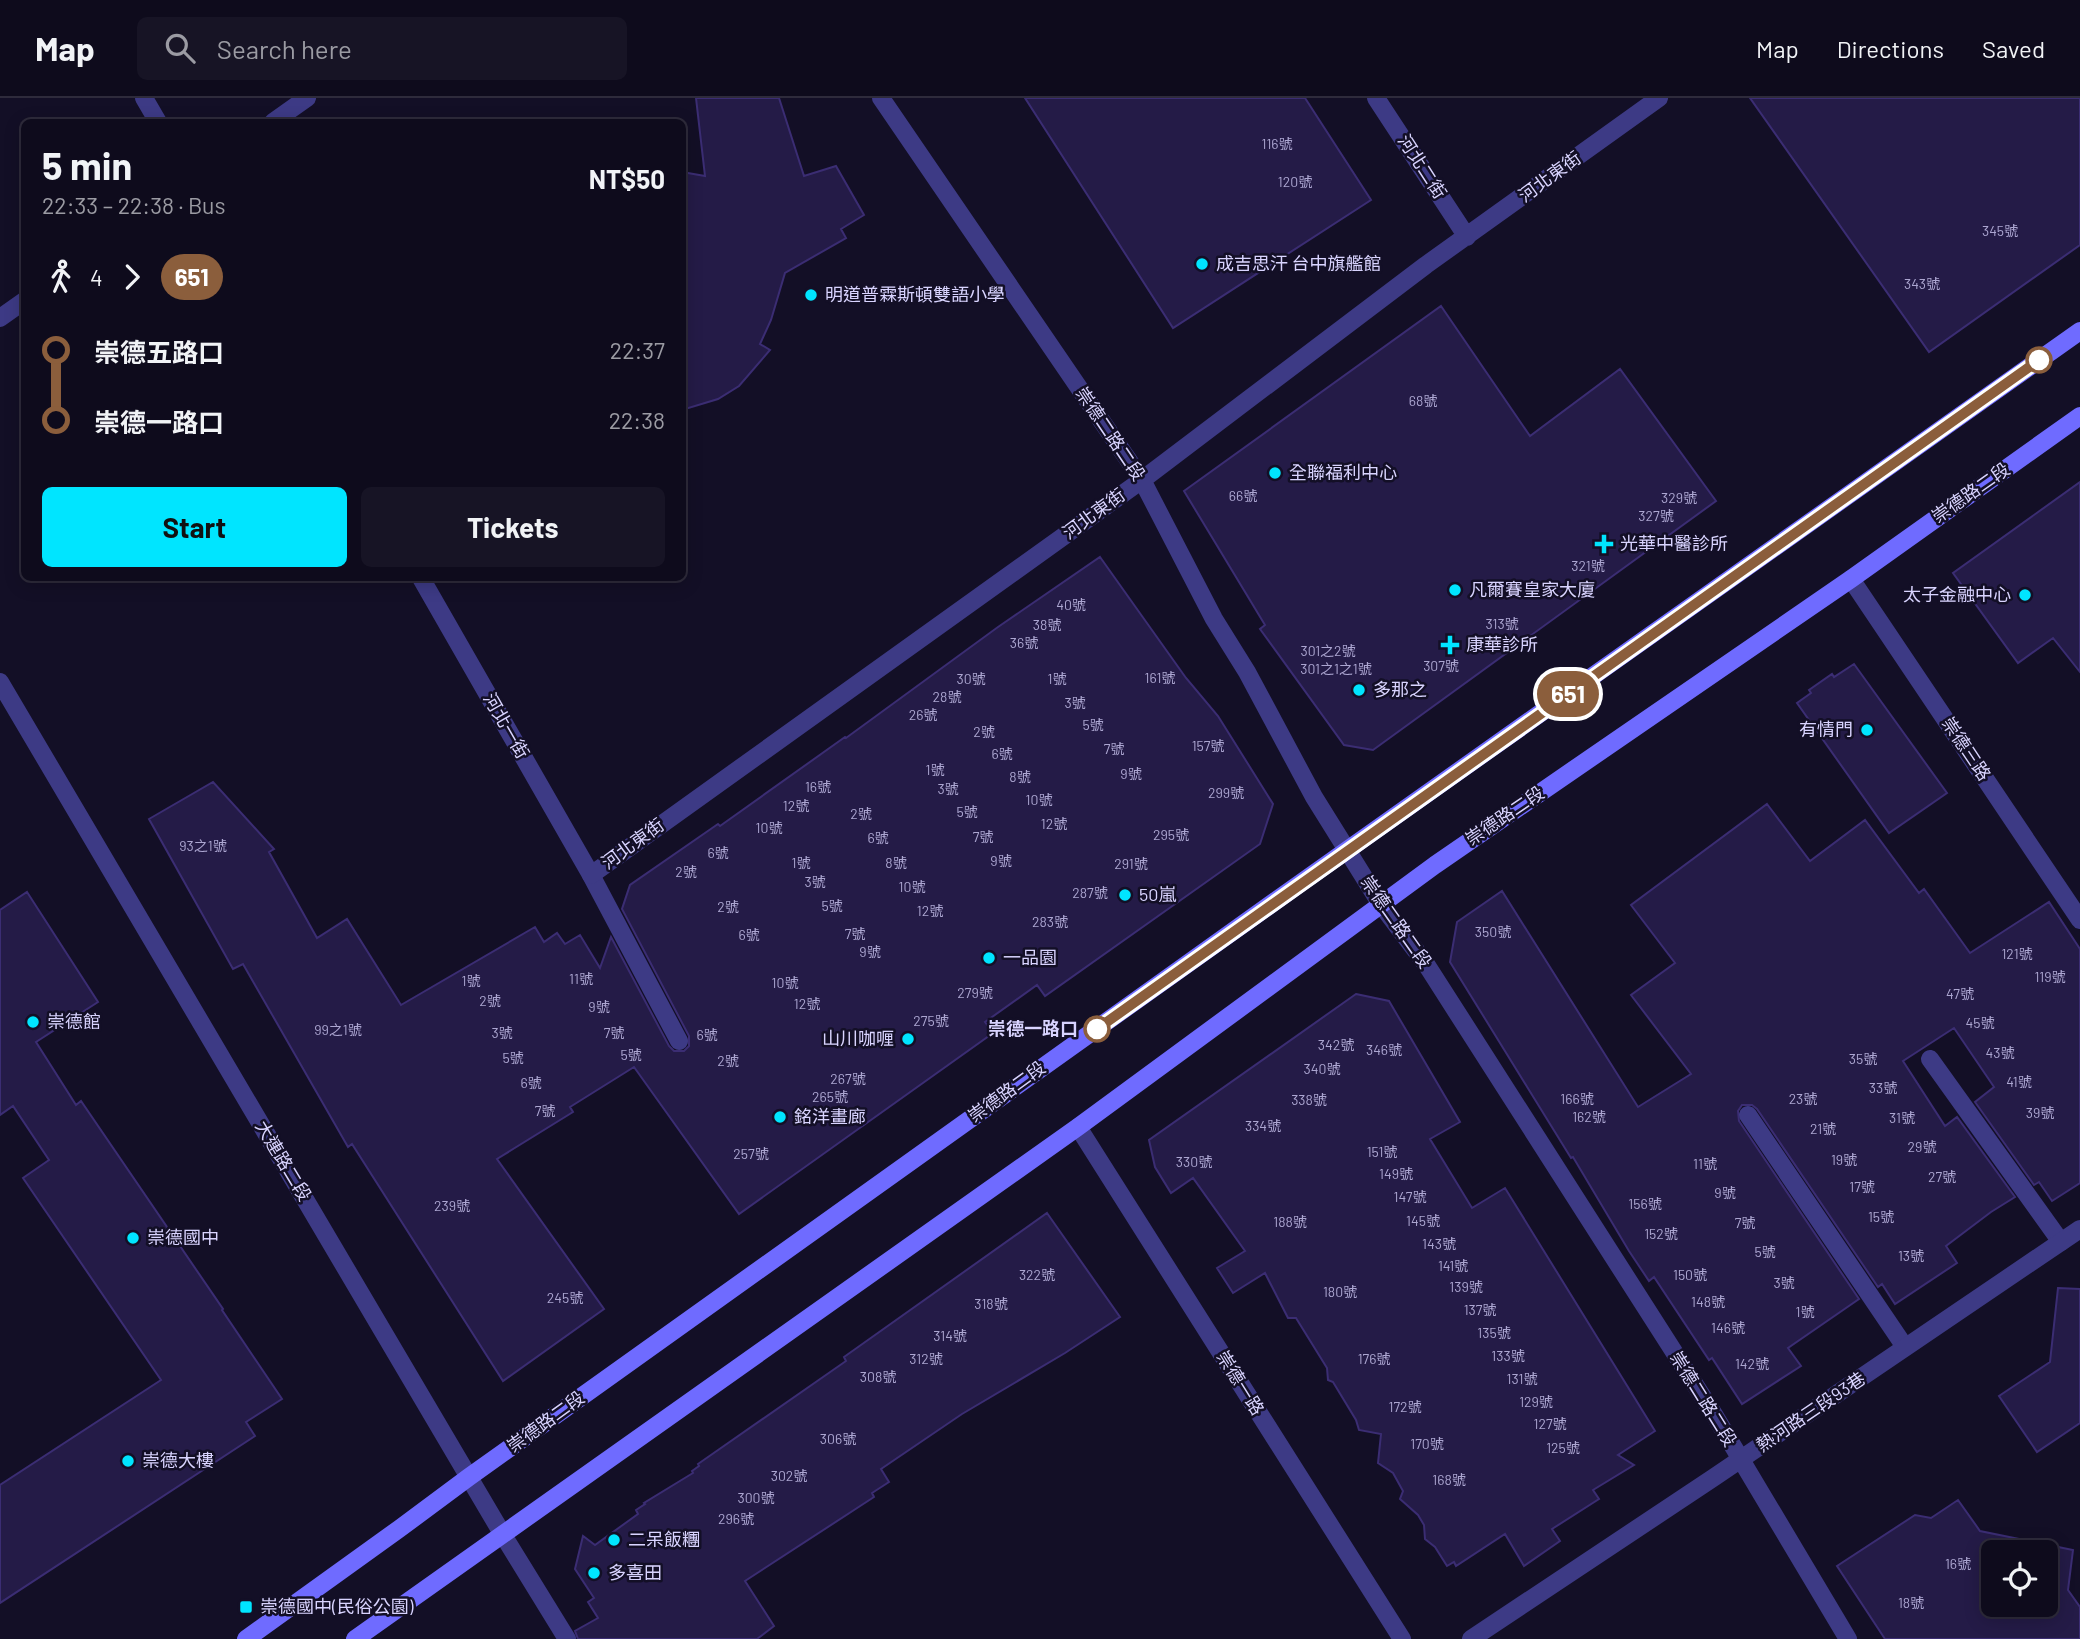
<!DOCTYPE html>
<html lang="en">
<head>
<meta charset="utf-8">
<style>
  body { margin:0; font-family:Barlow,"Noto Sans TC",sans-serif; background:#171425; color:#f1f3f6; height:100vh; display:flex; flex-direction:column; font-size:26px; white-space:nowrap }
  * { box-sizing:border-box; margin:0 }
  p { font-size:23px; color:#9b9ba3 }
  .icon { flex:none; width:38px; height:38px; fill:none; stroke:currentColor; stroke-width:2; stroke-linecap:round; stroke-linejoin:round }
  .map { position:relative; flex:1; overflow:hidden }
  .details { position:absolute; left:21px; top:21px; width:665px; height:462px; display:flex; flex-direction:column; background:#0e0b1c; border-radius:10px; box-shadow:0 4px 18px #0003,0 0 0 2px #2e2b3b }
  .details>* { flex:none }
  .badge { padding:0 14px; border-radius:23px; font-size:24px; line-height:46px }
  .controls { position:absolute; left:1981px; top:1442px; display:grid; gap:14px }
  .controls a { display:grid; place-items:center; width:77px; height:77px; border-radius:10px; background:#0e0b1c; box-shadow:0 4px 18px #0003,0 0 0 2px #2e2b3b; font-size:35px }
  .map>.badge { position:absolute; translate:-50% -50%; box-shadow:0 0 0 4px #fff }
  .legs { display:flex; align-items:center; gap:10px; height:77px; padding:0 21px; font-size:23px }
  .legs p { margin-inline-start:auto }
  .head { display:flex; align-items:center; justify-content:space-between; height:119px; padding:0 21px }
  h1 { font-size:38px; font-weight:700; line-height:52px }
  .primary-button { display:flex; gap:14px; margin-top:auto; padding:14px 21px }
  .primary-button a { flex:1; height:80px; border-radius:10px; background:#00e5ff; color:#111; font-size:28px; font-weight:700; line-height:80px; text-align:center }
  .primary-button a+a { background:#171425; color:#f1f3f6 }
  ul { padding:0 21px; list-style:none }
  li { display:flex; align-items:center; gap:24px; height:70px; font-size:26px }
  li i { display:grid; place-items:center; width:10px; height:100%; margin:0 9px; background:currentColor }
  li i::after { content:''; width:18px; height:18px; margin:-9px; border:5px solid; border-radius:50%; background:#0e0b1c }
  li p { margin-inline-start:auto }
  li:first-child i { background:linear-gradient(#0000 50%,currentColor 0) }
  li:last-child i { background:linear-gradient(currentColor 50%,#0000 0) }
  header { display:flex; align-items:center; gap:42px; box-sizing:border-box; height:98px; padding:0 35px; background:#0e0b1c; border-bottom:2px solid #2e2b3b }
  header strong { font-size:33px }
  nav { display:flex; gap:38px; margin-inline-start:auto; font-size:24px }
  .search { width:490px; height:63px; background:#171425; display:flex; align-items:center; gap:18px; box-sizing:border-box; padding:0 24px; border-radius:10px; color:#9b9ba3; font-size:26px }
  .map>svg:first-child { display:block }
  .building { fill:#241b47; stroke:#3b2d73; stroke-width:2; fill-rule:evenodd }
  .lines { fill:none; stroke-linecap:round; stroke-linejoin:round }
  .service { stroke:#3d3a85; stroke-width:18 }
  .minor { stroke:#3d3a85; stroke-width:18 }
  .secondary { stroke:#6f6bff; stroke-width:18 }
  .line-1-casing { stroke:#fff; stroke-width:16 }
  .line-1 { stroke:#8b5e3c; stroke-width:10 }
  .poi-dot { fill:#00e5ff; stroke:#130f26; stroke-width:2.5 }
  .stop-1-dot { fill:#fff; stroke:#8b5e3c; stroke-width:3.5 }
  .labels { text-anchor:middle; stroke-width:5; stroke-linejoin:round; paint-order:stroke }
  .number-label { font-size:14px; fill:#aca6d1 }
  .street-label { font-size:18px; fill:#d9d4ff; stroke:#130f26 }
  .poi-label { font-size:18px; fill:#d9d4ff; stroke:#130f26; text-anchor:start }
  .stop-label { font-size:18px; font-weight:bold; fill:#d9d4ff; stroke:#130f26; text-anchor:end }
</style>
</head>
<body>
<header>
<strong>Map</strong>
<div class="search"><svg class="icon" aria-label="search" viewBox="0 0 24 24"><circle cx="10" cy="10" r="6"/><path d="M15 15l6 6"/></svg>Search here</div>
<nav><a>Map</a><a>Directions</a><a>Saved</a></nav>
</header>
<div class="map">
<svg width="2080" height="1541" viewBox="0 0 2080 1541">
  <rect width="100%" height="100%" fill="#130f26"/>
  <path class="building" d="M696,0H779L804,78L836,68L864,117L841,131L846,140L785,175L771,222L760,246L770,252L739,288L718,301L682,312V74L705,78Z
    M1025,0H1305L1371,102L1173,230Z
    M1750,0H2080V147L1929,254Z
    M1441,208L1530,338L1620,271L1716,403L1373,652L1344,647L1260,531L1265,527L1184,393Z
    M2080,384V574L2053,540L2018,565L1953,475Z
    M1100,459L1186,580L1218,618L1273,706L1260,746L1045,898L1037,887L985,924L993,935L739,1116L634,969L570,1009L573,1014L497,1061L604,1211L503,1283L352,1046L348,1049L243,866L233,871L149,721L213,684L274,751L269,754L317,840L347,821L401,907L535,829L544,844L557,835L565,846L580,837L600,870L611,839L669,948L674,953H684L689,948V938L622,811L630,787L718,726L720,728L845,639L846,640L998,529Z
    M1854,566L1947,695L1889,735L1797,605L1811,595L1809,592L1832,576L1834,579Z
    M1767,706L1810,763L1865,722L1919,795L1924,791L1970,855L2049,804L2080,851V1085L2052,1103L2039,1084L2034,1087L1975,1004L1994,989L1954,930L1903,963L1945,1028L1957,1019L2015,1099L1991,1114L1946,1148L1957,1165L1895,1206L1882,1186L1878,1189L1757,1011L1752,1007H1742L1738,1013L1739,1023L1859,1201L1788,1250L1801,1268L1742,1306L1712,1260L1709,1262L1654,1179L1649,1183L1629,1153L1573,1059L1571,1060L1450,864L1457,824L1502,793L1638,1009L1691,976L1631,897L1675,865L1631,807Z
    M27,794L98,904L36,944L76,1007L81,1003L223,1211L222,1212L282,1301L246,1324L255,1338L0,1505V1387L161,1282L23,1080L49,1062L13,1008L0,1017V812Z
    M1356,896L1389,903L1460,1024L1430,1041L1472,1110L1505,1090L1655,1333L1618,1357L1634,1367L1593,1392L1599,1401L1552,1431L1560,1443L1524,1468L1505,1436L1456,1468L1454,1464L1447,1468L1435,1449L1425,1441L1424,1427L1418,1417L1400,1401L1403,1393L1393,1375L1378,1365L1381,1336L1359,1332L1356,1322L1333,1284L1328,1282L1327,1270L1296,1220H1288L1265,1175L1233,1195L1217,1170L1245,1153L1193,1080L1171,1095L1155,1069L1149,1042Z
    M1047,1115L1120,1219L1065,1255L962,1316L881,1371L889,1384L872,1395L874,1399L745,1483L774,1528L757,1541H578L575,1533L598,1520L588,1504L594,1500L575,1471L583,1438L595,1447L638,1416L636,1412L645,1406L644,1405L693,1375L692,1373L699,1368L698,1366L846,1263L844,1259Z
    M2058,1190L2080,1191V1325L2037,1354L1999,1298L2050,1264Z
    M1958,1402L1980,1433L2073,1452L2068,1492L2080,1509V1541H1885L1837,1468L1915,1417L1931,1420ZM1993,1454H2046V1507H1993Z"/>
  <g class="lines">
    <path class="service" d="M591,777L679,943
      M1930,961L2061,1144
      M1748,1017L1905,1249"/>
    <path class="minor" d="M144,0L158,24
      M881,0L1142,382L1214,521L1247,574L1314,699L1380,805L1426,866L1715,1318L1848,1541
      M1376,0L1467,139
      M273,24L307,0
      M0,220L24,203
      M421,480L591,777L1142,382L1426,167L1659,0
      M1851,481L2080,822
      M0,584L503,1437L567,1541
      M1078,1029L1402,1541
      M1471,1541L1713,1380L2080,1131"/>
    <path class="secondary" d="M246,1541L399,1431L469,1379L1302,784L2080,233
      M355,1541L1078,1029L1435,767L1851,481L2080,318"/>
  </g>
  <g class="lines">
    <g class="line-1-casing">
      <path id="line-1" d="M1097,931L2039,262"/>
    </g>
    <use href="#line-1" class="line-1"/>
  </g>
  <g class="poi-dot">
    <circle cx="1202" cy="166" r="7"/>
    <circle cx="811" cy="197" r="7"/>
    <circle cx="1275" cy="375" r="7"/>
    <path d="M1600.5 435.5h7v7h7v7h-7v7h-7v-7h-7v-7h7z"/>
    <circle cx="1455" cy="492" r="7"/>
    <circle cx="2025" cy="497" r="7"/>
    <path d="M1446.5 536.5h7v7h7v7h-7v7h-7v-7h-7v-7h7z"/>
    <circle cx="1359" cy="592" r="7"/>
    <circle cx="1867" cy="632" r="7"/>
    <circle cx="1125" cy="797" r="7"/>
    <circle cx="989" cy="860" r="7"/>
    <circle cx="33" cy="924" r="7"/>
    <circle cx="908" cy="941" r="7"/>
    <circle cx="780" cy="1019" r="7"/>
    <circle cx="133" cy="1140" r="7"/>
    <circle cx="128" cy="1363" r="7"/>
    <circle cx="614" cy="1442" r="7"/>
    <circle cx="594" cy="1475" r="7"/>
    <rect x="239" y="1502" width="14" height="14" rx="3.5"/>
  </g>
  <g class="stop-1-dot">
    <circle cx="2039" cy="262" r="12"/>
    <circle cx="1097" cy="931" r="12"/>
  </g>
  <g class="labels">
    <g class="number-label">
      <text x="1277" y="51">116號</text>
      <text x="1295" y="89">120號</text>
      <text x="2000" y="138">345號</text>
      <text x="1922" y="191">343號</text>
      <text x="1423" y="308">68號</text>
      <text x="1243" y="403">66號</text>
      <text x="1679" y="405">329號</text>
      <text x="1656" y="423">327號</text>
      <text x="1588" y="473">321號</text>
      <text x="1071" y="512">40號</text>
      <text x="1502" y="531">313號</text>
      <text x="1047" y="532">38號</text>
      <text x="1024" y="550">36號</text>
      <text x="1328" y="558">301之2號</text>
      <text x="1441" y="573">307號</text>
      <text x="1336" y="576">301之1之1號</text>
      <text x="1160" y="585">161號</text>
      <text x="971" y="586">30號</text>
      <text x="1057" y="586">1號</text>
      <text x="947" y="604">28號</text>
      <text x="1075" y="610">3號</text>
      <text x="923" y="622">26號</text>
      <text x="1093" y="632">5號</text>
      <text x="984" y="639">2號</text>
      <text x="1208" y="653">157號</text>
      <text x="1114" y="656">7號</text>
      <text x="1002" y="661">6號</text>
      <text x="935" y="677">1號</text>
      <text x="1131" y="681">9號</text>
      <text x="1020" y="684">8號</text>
      <text x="818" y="694">16號</text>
      <text x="948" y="696">3號</text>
      <text x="1226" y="700">299號</text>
      <text x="1039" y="707">10號</text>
      <text x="796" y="713">12號</text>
      <text x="967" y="719">5號</text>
      <text x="861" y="721">2號</text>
      <text x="1054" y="731">12號</text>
      <text x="769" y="735">10號</text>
      <text x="1171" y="742">295號</text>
      <text x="983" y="744">7號</text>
      <text x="878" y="745">6號</text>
      <text x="203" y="753">93之1號</text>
      <text x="718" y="760">6號</text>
      <text x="1001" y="768">9號</text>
      <text x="801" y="770">1號</text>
      <text x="896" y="770">8號</text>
      <text x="1131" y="771">291號</text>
      <text x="686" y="779">2號</text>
      <text x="815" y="789">3號</text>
      <text x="912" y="794">10號</text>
      <text x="1090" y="800">287號</text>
      <text x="832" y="813">5號</text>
      <text x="728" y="814">2號</text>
      <text x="930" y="818">12號</text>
      <text x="1050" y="829">283號</text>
      <text x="1493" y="839">350號</text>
      <text x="855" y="841">7號</text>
      <text x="749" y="842">6號</text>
      <text x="870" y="859">9號</text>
      <text x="2017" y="861">121號</text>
      <text x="2050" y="884">119號</text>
      <text x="581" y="886">11號</text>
      <text x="471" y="888">1號</text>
      <text x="785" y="890">10號</text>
      <text x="975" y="900">279號</text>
      <text x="1960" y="901">47號</text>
      <text x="490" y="908">2號</text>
      <text x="807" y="911">12號</text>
      <text x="599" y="914">9號</text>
      <text x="931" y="928">275號</text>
      <text x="1980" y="930">45號</text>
      <text x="338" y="937">99之1號</text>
      <text x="502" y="940">3號</text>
      <text x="614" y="940">7號</text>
      <text x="707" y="942">6號</text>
      <text x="1336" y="952">342號</text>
      <text x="1384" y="957">346號</text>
      <text x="2000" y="960">43號</text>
      <text x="631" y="962">5號</text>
      <text x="513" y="965">5號</text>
      <text x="1863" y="966">35號</text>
      <text x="728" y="968">2號</text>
      <text x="1322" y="976">340號</text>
      <text x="848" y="986">267號</text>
      <text x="2019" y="989">41號</text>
      <text x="531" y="990">6號</text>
      <text x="1883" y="995">33號</text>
      <text x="830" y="1004">265號</text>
      <text x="1577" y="1006">166號</text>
      <text x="1803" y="1006">23號</text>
      <text x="1309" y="1007">338號</text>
      <text x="545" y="1018">7號</text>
      <text x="2040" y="1020">39號</text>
      <text x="1589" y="1024">162號</text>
      <text x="1902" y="1025">31號</text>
      <text x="1263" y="1033">334號</text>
      <text x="1823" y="1036">21號</text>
      <text x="1922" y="1054">29號</text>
      <text x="1382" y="1059">151號</text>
      <text x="751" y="1061">257號</text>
      <text x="1844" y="1067">19號</text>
      <text x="1194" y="1069">330號</text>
      <text x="1705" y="1071">11號</text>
      <text x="1396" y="1081">149號</text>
      <text x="1942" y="1084">27號</text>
      <text x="1862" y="1094">17號</text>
      <text x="1725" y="1100">9號</text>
      <text x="1410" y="1104">147號</text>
      <text x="1645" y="1111">156號</text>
      <text x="452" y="1113">239號</text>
      <text x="1881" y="1124">15號</text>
      <text x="1423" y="1128">145號</text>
      <text x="1290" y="1129">188號</text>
      <text x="1745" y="1130">7號</text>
      <text x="1661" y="1141">152號</text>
      <text x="1439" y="1151">143號</text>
      <text x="1765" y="1159">5號</text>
      <text x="1911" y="1163">13號</text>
      <text x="1453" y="1173">141號</text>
      <text x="1037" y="1182">322號</text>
      <text x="1690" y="1182">150號</text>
      <text x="1784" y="1190">3號</text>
      <text x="1466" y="1194">139號</text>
      <text x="1340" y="1199">180號</text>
      <text x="565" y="1205">245號</text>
      <text x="1708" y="1209">148號</text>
      <text x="991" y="1211">318號</text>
      <text x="1480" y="1217">137號</text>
      <text x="1805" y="1219">1號</text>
      <text x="1728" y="1235">146號</text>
      <text x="1494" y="1240">135號</text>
      <text x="950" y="1243">314號</text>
      <text x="1508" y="1263">133號</text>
      <text x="926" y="1266">312號</text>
      <text x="1374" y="1266">176號</text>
      <text x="1752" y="1271">142號</text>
      <text x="878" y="1284">308號</text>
      <text x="1522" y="1286">131號</text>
      <text x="1536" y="1309">129號</text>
      <text x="1405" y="1314">172號</text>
      <text x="1550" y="1331">127號</text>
      <text x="838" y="1346">306號</text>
      <text x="1427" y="1351">170號</text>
      <text x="1563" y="1355">125號</text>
      <text x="789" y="1383">302號</text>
      <text x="1449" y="1387">168號</text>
      <text x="756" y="1405">300號</text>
      <text x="736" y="1426">296號</text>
      <text x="1958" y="1471">16號</text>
      <text x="1911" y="1510">18號</text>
    </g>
    <g class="street-label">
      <text transform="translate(1422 69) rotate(57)" y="6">河北二街</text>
      <text transform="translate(1550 79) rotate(-36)" y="6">河北東街</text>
      <text transform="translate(1110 336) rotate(56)" y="6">崇德二路二段</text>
      <text transform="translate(1971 395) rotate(-35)" y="6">崇德路二段</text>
      <text transform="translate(1094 416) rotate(-36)" y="6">河北東街</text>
      <text transform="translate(506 628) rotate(60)" y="6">河北一街</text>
      <text transform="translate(1966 651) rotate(56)" y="6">崇德三路</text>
      <text transform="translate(1505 718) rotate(-34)" y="6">崇德路二段</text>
      <text transform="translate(633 746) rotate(-36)" y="6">河北東街</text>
      <text transform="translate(1396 824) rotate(55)" y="6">崇德二路二段</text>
      <text transform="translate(1007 994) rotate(-36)" y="6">崇德路二段</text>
      <text transform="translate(283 1063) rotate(59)" y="6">大連路二段</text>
      <text transform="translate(1240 1285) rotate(58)" y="6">崇德一路</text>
      <text transform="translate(1703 1301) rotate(58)" y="6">崇德二路二段</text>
      <text transform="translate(1811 1314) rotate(-34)" y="6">熱河路三段93巷</text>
      <text transform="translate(546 1324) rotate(-36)" y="6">崇德路二段</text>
    </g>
    <g class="poi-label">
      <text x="1216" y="172">成吉思汗 台中旗艦館</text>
      <text x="825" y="203">明道普霖斯頓雙語小學</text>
      <text x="1289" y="381">全聯福利中心</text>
      <text x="1620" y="452">光華中醫診所</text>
      <text x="1469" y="498">凡爾賽皇家大廈</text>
      <text x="2011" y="503" text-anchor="end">太子金融中心</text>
      <text x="1466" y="553">康華診所</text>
      <text x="1373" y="598">多那之</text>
      <text x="1853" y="638" text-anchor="end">有情門</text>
      <text x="1139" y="803">50嵐</text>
      <text x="1003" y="866">一品園</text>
      <text x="47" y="930">崇德館</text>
      <text x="894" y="947" text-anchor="end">山川咖喱</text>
      <text x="794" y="1025">銘洋畫廊</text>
      <text x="147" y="1146">崇德國中</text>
      <text x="142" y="1369">崇德大樓</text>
      <text x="628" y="1448">二呆飯糰</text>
      <text x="608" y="1481">多喜田</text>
      <text x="260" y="1515">崇德國中(民俗公園)</text>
    </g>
    <g class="stop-label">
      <text x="1078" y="937">崇德一路口</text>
    </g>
  </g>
</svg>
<div class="controls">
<a><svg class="icon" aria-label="locate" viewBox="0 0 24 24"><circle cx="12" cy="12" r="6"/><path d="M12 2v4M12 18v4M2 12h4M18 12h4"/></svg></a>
</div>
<b class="badge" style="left:1568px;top:596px;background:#8b5e3c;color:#fff">651</b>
<section class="details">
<div class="head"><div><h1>5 min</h1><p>22:33 – 22:38 · Bus</p></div><b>NT$50</b></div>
<div class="legs"><svg class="icon" aria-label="walk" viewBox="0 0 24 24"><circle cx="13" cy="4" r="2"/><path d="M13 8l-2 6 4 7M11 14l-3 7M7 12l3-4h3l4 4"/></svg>4<svg class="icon" aria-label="forward" viewBox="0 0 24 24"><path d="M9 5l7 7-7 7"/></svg><b class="badge" style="background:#8b5e3c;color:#fff">651</b></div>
<ul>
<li><i style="color:#8b5e3c"></i><b>崇德五路口</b><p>22:37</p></li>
<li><i style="color:#8b5e3c"></i><b>崇德一路口</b><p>22:38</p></li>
</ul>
<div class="primary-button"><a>Start</a><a>Tickets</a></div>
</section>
</div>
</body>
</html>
